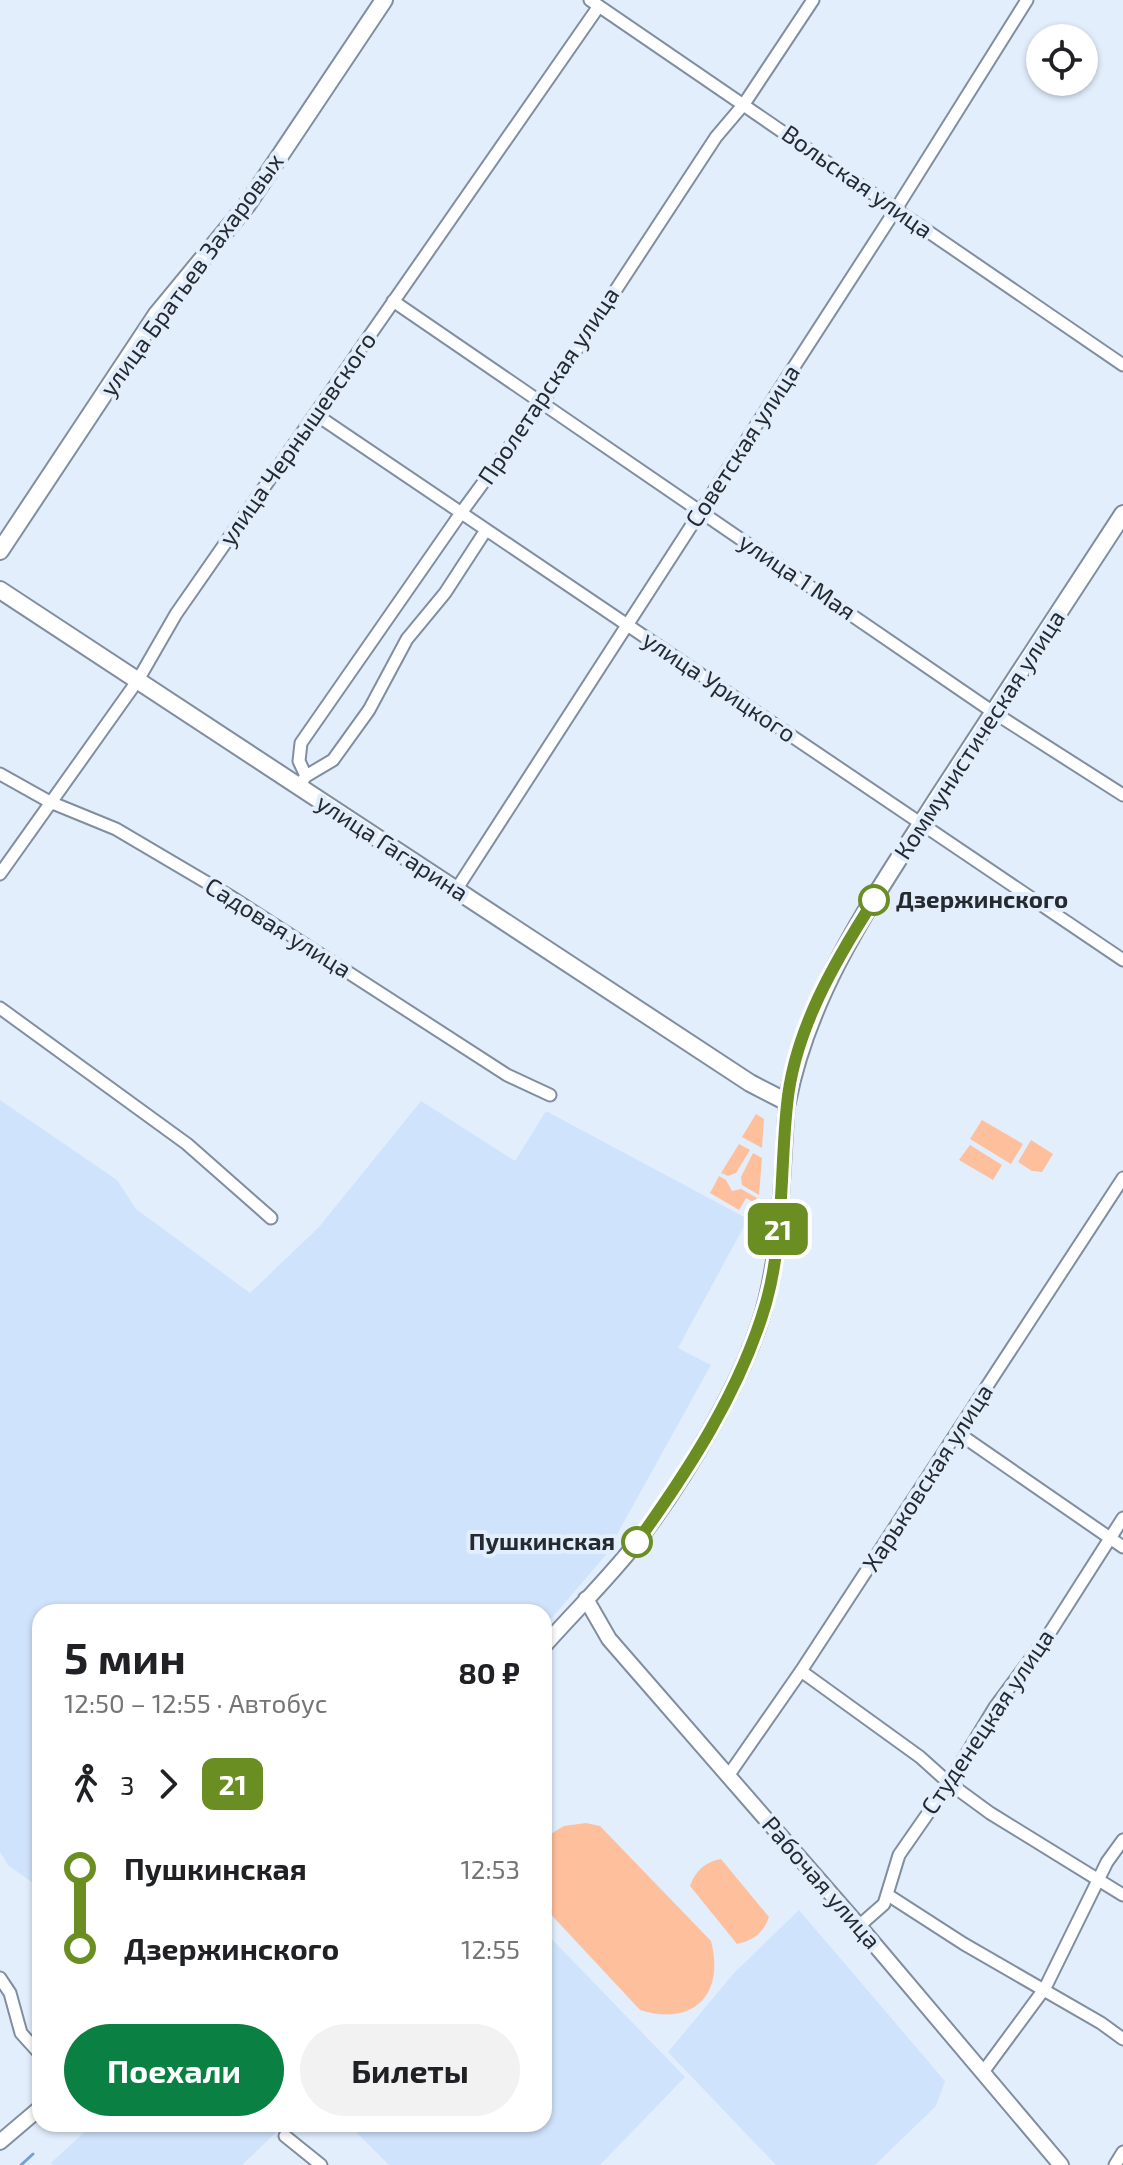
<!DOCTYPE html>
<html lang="ru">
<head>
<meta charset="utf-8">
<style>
  body { margin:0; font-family:"Exo 2",sans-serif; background:#f2f2f2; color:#202124; height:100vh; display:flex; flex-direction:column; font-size:30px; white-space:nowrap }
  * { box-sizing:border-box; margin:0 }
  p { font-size:26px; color:#757577 }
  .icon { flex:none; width:44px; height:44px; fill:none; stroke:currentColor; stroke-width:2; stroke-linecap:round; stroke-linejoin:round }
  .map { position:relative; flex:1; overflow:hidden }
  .panel { position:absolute; left:32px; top:1604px; width:520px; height:528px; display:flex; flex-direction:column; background:#fff; border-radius:24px; box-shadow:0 2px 6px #0004 }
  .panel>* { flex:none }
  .badge { padding:0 16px; border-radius:12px; font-size:28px; line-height:52px }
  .tools { position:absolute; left:1026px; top:24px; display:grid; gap:16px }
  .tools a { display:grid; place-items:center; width:72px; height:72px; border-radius:50%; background:#fff; box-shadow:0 2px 6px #0004; font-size:40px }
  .map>.badge { position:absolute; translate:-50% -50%; box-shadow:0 0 0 4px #fff }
  .legs { display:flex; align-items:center; gap:12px; height:88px; padding:0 32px; font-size:26px }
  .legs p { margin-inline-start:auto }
  .head { display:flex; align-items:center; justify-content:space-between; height:136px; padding:0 32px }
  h1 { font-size:44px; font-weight:700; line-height:60px }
  .primary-button { display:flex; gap:16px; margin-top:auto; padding:16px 32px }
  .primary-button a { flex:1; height:92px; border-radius:48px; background:#0b8043; color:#fff; font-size:32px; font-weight:700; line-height:92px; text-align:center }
  .primary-button a+a { background:#f2f2f2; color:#202124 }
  ul { padding:0 32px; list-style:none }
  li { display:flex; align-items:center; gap:28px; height:80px; font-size:30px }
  li i { display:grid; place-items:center; width:12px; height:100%; margin:0 10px; background:currentColor }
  li i::after { content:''; width:20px; height:20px; margin:-10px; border:6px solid; border-radius:50%; background:#fff }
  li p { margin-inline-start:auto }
  li:first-child i { background:linear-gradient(#0000 50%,currentColor 0) }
  li:last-child i { background:linear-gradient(currentColor 50%,#0000 0) }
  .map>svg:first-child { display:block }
  .built { fill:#d0e3fc }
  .green { fill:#febf9c }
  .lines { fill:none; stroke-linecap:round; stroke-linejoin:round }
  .stream { stroke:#70a1de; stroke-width:3 }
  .minor-casing { stroke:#818e9f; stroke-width:15 }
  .tertiary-casing { stroke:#818e9f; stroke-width:18 }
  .secondary-casing { stroke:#818e9f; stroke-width:20 }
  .minor { stroke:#fff; stroke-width:11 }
  .tertiary { stroke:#fff; stroke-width:14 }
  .secondary { stroke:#fff; stroke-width:16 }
  .line-1-casing { stroke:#fff; stroke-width:18 }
  .line-1 { stroke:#6b8e23; stroke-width:12 }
  .stop-1-dot { fill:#fff; stroke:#6b8e23; stroke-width:4 }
  .labels { text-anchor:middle; stroke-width:8; stroke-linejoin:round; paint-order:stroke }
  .street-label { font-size:24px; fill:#252a31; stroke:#e3eefd }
  .stop-label { font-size:24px; font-weight:bold; fill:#252a31; stroke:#e3eefd; text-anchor:start }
</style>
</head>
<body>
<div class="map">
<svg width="1123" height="2165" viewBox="0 0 1123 2165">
  <rect width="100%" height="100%" fill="#e3eefd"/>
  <path class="built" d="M0,1100L117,1180L136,1209L250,1293L319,1227L421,1101L515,1161L546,1111L748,1219L678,1348L711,1365L605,1556L544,1627V1612H40V1888L8,1865L0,1852Z
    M799,1910L945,2081L936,2106L875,2165H776L668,2052L734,1973Z
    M544,1931L685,2077L600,2165H389L348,2124H544Z
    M93,2124H285L242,2165H53L51,2163Z"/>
  <path class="green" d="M756,1114L764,1119L762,1148L742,1137Z
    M982,1120L1023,1144L1011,1164L970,1139Z
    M1031,1140L1053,1154L1042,1172L1032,1171L1018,1162Z
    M739,1144L750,1150L736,1173L728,1176L721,1173Z
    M970,1145L1002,1165L993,1180L959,1160Z
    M753,1153L762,1158L759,1195L742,1185L741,1177Z
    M719,1176L726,1180L732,1191L741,1189L757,1198L755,1203L746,1198L739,1210L710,1193Z
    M586,1823L600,1826L711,1941C725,1994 694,2027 640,2010L544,1907V1838L564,1826Z
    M721,1859L769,1917C763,1933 754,1940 737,1944L690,1886C696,1870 705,1862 721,1859Z"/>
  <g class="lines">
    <path class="stream" d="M21,2165L33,2154"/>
    <g class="minor-casing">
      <path id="minor" d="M590,0L1123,365
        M393,301L993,712L1123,795
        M315,414L1123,960
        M0,774L50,802L116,829L233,898L507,1075L550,1095
        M306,776L333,760L369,710L407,639L445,593L486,530
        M298,787L306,776L299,761L301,743L461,513L543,401L716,137L744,104L813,0
        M0,874L138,680L176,614L599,6
        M456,890L896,209L1027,0
        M0,1008L187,1144L271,1218
        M958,1433L1123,1547
        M801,1671L920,1757L949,1783L990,1813L1123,1895
        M728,1776L801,1671L1123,1178
        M888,1895L964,1944L1101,2023L1123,2039
        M859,1926L884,1904L899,1855L949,1783L995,1707L1049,1634L1123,1518
        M0,1978L10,1993L21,2033L40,2054
        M983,2072L1045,1988L1107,1862L1123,1840
        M285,2136L321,2165
        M1115,2165L1123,2152"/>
    </g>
    <g class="tertiary-casing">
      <path id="tertiary" d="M586,1599L609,1639L859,1926L1061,2165
        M544,1646C575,1611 609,1578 637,1542C684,1481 748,1375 766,1301C782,1236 782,1168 787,1102
        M0,2142L40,2108"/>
    </g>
    <g class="secondary-casing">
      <path id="secondary" d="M0,551L157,314L247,205L384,0
        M0,590L750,1083L787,1102C809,989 876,895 937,799C999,704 1061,609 1123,514"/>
    </g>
    <use href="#minor" class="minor"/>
    <use href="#tertiary" class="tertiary"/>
    <use href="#secondary" class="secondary"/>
  </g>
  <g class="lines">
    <g class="line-1-casing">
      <path id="line-1" d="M637,1542C688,1471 741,1390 766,1303C784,1239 780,1171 787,1105C794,1031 835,961 874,900"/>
    </g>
    <use href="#line-1" class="line-1"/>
  </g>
  <g class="stop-1-dot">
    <circle cx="874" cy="900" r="14"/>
    <circle cx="637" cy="1542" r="14"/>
  </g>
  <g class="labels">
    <g class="street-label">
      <text transform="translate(857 182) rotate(35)" y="8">Вольская улица</text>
      <text transform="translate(192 275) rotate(-54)" y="8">улица Братьев Захаровых</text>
      <text transform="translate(549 386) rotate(-56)" y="8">Пролетарская улица</text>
      <text transform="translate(298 439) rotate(-55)" y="8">улица Чернышевского</text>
      <text transform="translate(743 446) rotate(-57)" y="8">Советская улица</text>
      <text transform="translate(797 577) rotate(34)" y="8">улица 1 Мая</text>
      <text transform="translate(719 687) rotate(34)" y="8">улица Урицкого</text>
      <text transform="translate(980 735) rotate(-57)" y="8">Коммунистическая улица</text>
      <text transform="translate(392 848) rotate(33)" y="8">улица Гагарина</text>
      <text transform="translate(278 928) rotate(32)" y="8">Садовая улица</text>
      <text transform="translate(928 1478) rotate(-57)" y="8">Харьковская улица</text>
      <text transform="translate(988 1722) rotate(-56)" y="8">Студенецкая улица</text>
      <text transform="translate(821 1883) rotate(49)" y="8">Рабочая улица</text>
    </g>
    <g class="stop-label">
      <text x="896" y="908">Дзержинского</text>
      <text x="615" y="1550" text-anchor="end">Пушкинская</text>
    </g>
  </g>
</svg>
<div class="tools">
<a><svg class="icon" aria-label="locate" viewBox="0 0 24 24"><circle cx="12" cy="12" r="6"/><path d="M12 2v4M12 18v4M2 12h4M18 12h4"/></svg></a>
</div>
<b class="badge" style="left:778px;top:1229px;background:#6b8e23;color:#fff">21</b>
<section class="panel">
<div class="head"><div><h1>5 мин</h1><p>12:50 – 12:55 · Автобус</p></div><b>80 ₽</b></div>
<div class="legs"><svg class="icon" aria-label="walk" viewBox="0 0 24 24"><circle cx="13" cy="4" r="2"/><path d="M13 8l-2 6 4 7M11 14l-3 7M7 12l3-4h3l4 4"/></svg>3<svg class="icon" aria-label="forward" viewBox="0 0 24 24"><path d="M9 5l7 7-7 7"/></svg><b class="badge" style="background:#6b8e23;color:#fff">21</b></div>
<ul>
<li><i style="color:#6b8e23"></i><b>Пушкинская</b><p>12:53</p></li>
<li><i style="color:#6b8e23"></i><b>Дзержинского</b><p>12:55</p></li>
</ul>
<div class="primary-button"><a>Поехали</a><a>Билеты</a></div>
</section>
</div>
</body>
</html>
